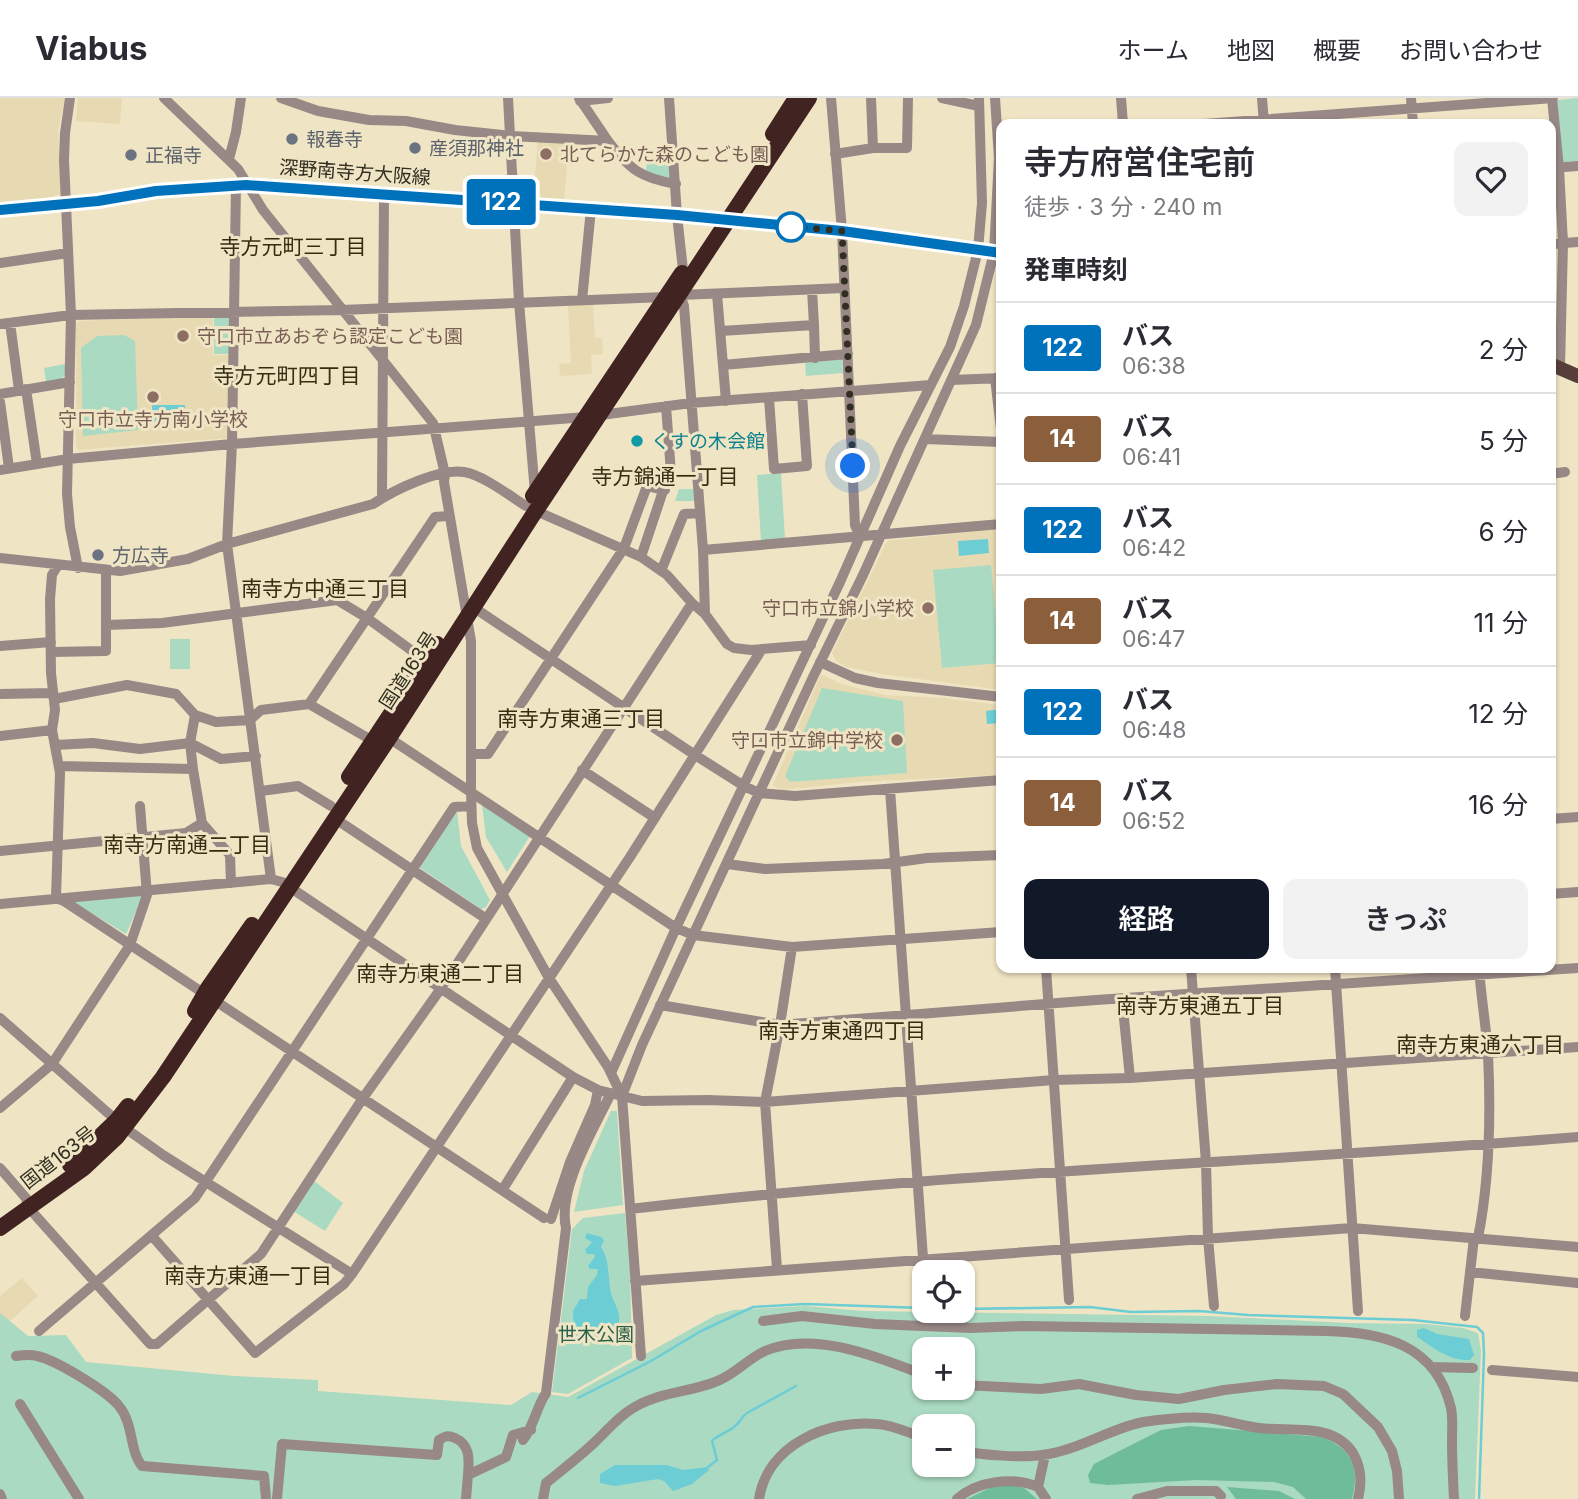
<!DOCTYPE html>
<html lang="ja">
<head>
<meta charset="utf-8">
<style>
  body { margin:0; font-family:Inter,"Noto Sans JP",sans-serif; background:#f2f2f3; color:#2b2b33; height:100vh; display:flex; flex-direction:column; font-size:26px; white-space:nowrap }
  * { box-sizing:border-box; margin:0 }
  p { font-size:23px; color:#7c7c81 }
  .icon { flex:none; width:38px; height:38px; fill:none; stroke:currentColor; stroke-width:2; stroke-linecap:round; stroke-linejoin:round }
  .map { position:relative; flex:1; overflow:hidden }
  .details { position:absolute; left:996px; top:21px; width:560px; height:854px; display:flex; flex-direction:column; background:#fff; border-radius:14px; box-shadow:0 2px 5px #0004 }
  .details>* { flex:none }
  .badge { padding:0 14px; border-radius:5px; font-size:24px; line-height:46px }
  .fabs { position:absolute; left:912px; top:1162px; display:grid; gap:14px }
  .fabs a { display:grid; place-items:center; width:63px; height:63px; border-radius:14px; background:#fff; box-shadow:0 2px 5px #0004; font-size:35px }
  .you { position:absolute; width:35px; height:35px; margin:-18px; border:5px solid #fff; border-radius:50%; background:#1a73e8; box-shadow:0 0 0 10px #1a73e833 }
  .map>.badge { position:absolute; translate:-50% -50%; box-shadow:0 0 0 4px #fff }
  h2 { padding:0 28px; font-size:26px; line-height:63px }
  .round { display:grid; place-items:center; flex:none; width:74px; height:74px; border-radius:14px; background:#f2f2f3 }
  .head { display:flex; align-items:center; justify-content:space-between; height:119px; padding:0 28px }
  h1 { font-size:33px; font-weight:600; line-height:52px }
  .action { display:flex; gap:14px; margin-top:auto; padding:14px 28px }
  .action a { flex:1; height:80px; border-radius:14px; background:#111827; color:#fff; font-size:28px; font-weight:600; line-height:80px; text-align:center }
  .action a+a { background:#f2f2f3; color:#2b2b33 }
  ul { padding:0; list-style:none }
  li { display:flex; align-items:center; gap:21px; height:91px; padding:0 28px; border-top:2px solid #e1e1e2 }
  li div { flex:1 }
  li b { display:block; font-size:26px }
  li em { font-style:normal }
  li .badge { min-width:77px; font-weight:700; text-align:center }
  header { display:flex; align-items:center; gap:42px; box-sizing:border-box; height:98px; padding:0 35px; background:#fff; border-bottom:2px solid #e1e1e2 }
  header strong { font-size:33px }
  nav { display:flex; gap:38px; margin-inline-start:auto; font-size:24px }
  .map>svg:first-child { display:block }
  .built { fill:#e7dab2 }
  .green { fill:#aadac2; fill-rule:evenodd }
  .forest { fill:#6fbc99 }
  .water { fill:#6ccdd5 }
  .lines { fill:none; stroke-linecap:round; stroke-linejoin:round }
  .stream { stroke:#6ccdd5; stroke-width:2.5 }
  .minor { stroke:#988886; stroke-width:10 }
  .major { stroke:#583e3b; stroke-width:14 }
  .highway { stroke:#412422; stroke-width:16 }
  .line-casing { stroke:#fff; stroke-width:16 }
  .line { stroke:#0072bc; stroke-width:10 }
  .walk { stroke:#322e21; stroke-width:7; stroke-dasharray:0 12.6 }
  .worship-dot { fill:#6b7280; stroke:#efe5c4; stroke-width:2.5 }
  .education-dot { fill:#8d6e63; stroke:#efe5c4; stroke-width:2.5 }
  .stop-dot { fill:#fff; stroke:#0072bc; stroke-width:3.5 }
  .culture-dot { fill:#0f9aa8; stroke:#efe5c4; stroke-width:2.5 }
  .labels { text-anchor:middle; stroke-width:6; stroke-linejoin:round; paint-order:stroke }
  .worship-label { font-size:19px; fill:#5b616d; stroke:#efe5c4; text-anchor:start }
  .education-label { font-size:19px; fill:#785e54; stroke:#efe5c4; text-anchor:start }
  .street-label { font-size:19px; fill:#322e21; stroke:#efe5c4 }
  .culture-label { font-size:19px; fill:#0d838f; stroke:#efe5c4; text-anchor:start }
  .park-label { font-size:19px; fill:#276149; stroke:#efe5c4 }
  .neighbourhood-label { font-size:21px; fill:#362d11; stroke:#efe5c4 }
</style>
</head>
<body>
<header>
<strong>Viabus</strong>
<nav><a>ホーム</a><a>地図</a><a>概要</a><a>お問い合わせ</a></nav>
</header>
<div class="map">
<svg width="1578" height="1401" viewBox="0 0 1578 1401">
  <rect width="100%" height="100%" fill="#efe5c4"/>
  <path class="built" d="M0,0H65L58,32L61,96L49,100L0,106Z
    M78,0H122L120,26L76,23Z
    M538,42L569,44L564,103L533,101Z
    M593,206L595,240H602L603,256L591,257L592,276L560,278L559,266L571,265L568,207Z
    M213,218V257H230L229,340L78,352L76,348V226L79,223Z
    M997,431L1001,464V592L882,576L846,569L836,563L832,555L887,443Z
    M821,576L841,586L886,597L943,600L1001,607V677L859,684L781,692L773,687Z
    M22,1180L38,1198L0,1232V1320V1198Z"/>
  <path class="green" d="M1578,0V63L1561,64L1557,2Z
    M671,59L672,80L645,76L648,61Z
    M214,218L228,219L230,221V256H214Z
    M124,237L135,243L138,332L83,338L81,250L97,238Z
    M842,261L843,275L806,278L805,265Z
    M65,266V277L60,282L46,284L44,270Z
    M781,375L785,441L761,443L757,377Z
    M679,391H696V403H675Z
    M991,467L1000,565L942,570L933,472Z
    M170,541H190V571H170Z
    M822,590L903,603L907,675L790,684L785,678Z
    M482,707L530,738L507,774L486,739Z
    M457,713L461,748L490,802L486,809L481,811L420,770Z
    M142,796V800L126,836L73,804Z
    M611,1013H617L623,1107L574,1114L584,1073Z
    M314,1083L343,1105L325,1133L293,1113Z
    M625,1115L630,1173L632,1260L568,1296L552,1294L572,1131L583,1120Z
    M805,1208L863,1213L1208,1218L1348,1225L1427,1226L1463,1230L1478,1235L1481,1252L1475,1401H0V1215L28,1238L66,1237L86,1264L234,1278L318,1282V1293L511,1307L532,1294L568,1299L716,1217L733,1212ZM924,1251H962V1290H924ZM924,1328H962V1367H924Z"/>
  <path class="forest" d="M1189,1328L1322,1339C1353,1352 1360,1369 1352,1401H1306L1293,1389L1274,1384L1196,1382L1108,1387L1090,1385L1088,1377L1094,1366L1141,1342L1161,1332Z
    M1010,1386L1024,1390L1037,1401H967L992,1389Z
    M1227,1389L1279,1393L1295,1401H1236Z"/>
  <path class="water" d="M152,307H185L186,325H152Z
    M988,441L989,455L959,458L958,443Z
    M1001,611V625L987,626L986,613Z
    M587,1135L601,1139L604,1142L601,1149C609,1160 608,1176 610,1190C611,1204 623,1212 618,1227C611,1252 580,1241 573,1221V1213L580,1201H587L588,1189L597,1177L598,1171H590L588,1168L595,1159L594,1156H587L585,1152L592,1144L585,1140Z
    M1424,1230L1437,1236L1469,1241L1474,1257L1470,1262C1449,1263 1434,1250 1417,1239V1232Z
    M615,1367H667L683,1372L708,1369L709,1372L692,1386L673,1393L664,1383L658,1381L615,1388L600,1385V1376Z"/>
  <g class="lines">
    <path class="stream" d="M962,1211L1090,1209L1131,1214L1199,1213L1248,1217L1413,1222L1477,1229L1483,1235L1484,1256L1479,1401
      M578,1300L651,1263L701,1233L753,1209L805,1206L924,1210
      M708,1369L717,1362L712,1343C718,1336 727,1335 734,1329C740,1325 741,1319 747,1315L796,1288"/>
    <path class="minor" d="M70,0L65,35L64,62L71,217L67,396L70,429L78,470
      M164,0L238,71L263,112L433,325L445,376L444,384L471,543V693L472,725L477,750L549,880L608,969L622,998L641,1258
      M281,0L318,13L369,22L406,23L455,32L511,38L608,43C630,72 641,80 676,86
      M508,0L519,204L535,395
      M579,0L608,43
      M669,0L677,117L683,172
      M831,0L842,133L855,427L860,439
      M871,0L873,50
      M942,0L979,8
      M1121,0L1123,26
      M1262,0L1264,26
      M1411,0L1413,26
      M1552,0L1559,70L1563,145L1560,270
      M580,3L608,0
      M1204,26L1553,0
      M835,56L873,50H907L908,0
      M229,61L236,34L241,0
      M1550,70L1578,68
      M236,87L232,346L227,446L271,781L282,784L573,979L598,992L642,1003L708,1002L765,1004L1054,982L1130,980L1578,949
      M1550,146L1578,144
      M0,165L68,155
      M812,192L814,227
      M717,196L726,303
      M582,202L591,111
      M10,225L19,292
      M0,226L71,217L341,212L665,199
      M721,233L814,227L815,260
      M723,267L848,256
      M995,280L1001,331
      M952,282L1001,280
      M26,291L37,366
      M0,296L70,284
      M769,300L774,371L807,368L802,296
      M0,304L9,370
      M925,341L1001,344
      M0,372L68,361L232,346L586,319L691,305L931,287
      M1550,376L1565,374
      M382,399L384,96
      M536,413L641,459L667,477L692,505L705,516L727,546L734,550L751,552L811,547
      M703,452L1001,426
      M641,459L668,378L671,375L666,308
      M0,460L120,473L188,461L227,446L373,406C394,392 439,370 464,374C483,377 510,398 526,408
      M58,467L52,477L50,501L51,575L55,612L52,632L60,675L56,800L64,803L544,1120
      M106,472V527
      M661,473L684,416L700,415
      M470,507L695,657L744,688L759,695L795,698L1001,682
      M705,516L703,452L684,208L680,197L844,190
      M0,548L51,544
      M52,554L106,553V527L162,525L337,502L367,520L426,563
      M820,564L855,580L878,585L1001,599
      M0,596L52,595
      M54,601L127,587L176,596L195,617L216,624L250,622L261,612L309,606L373,643L389,640L676,830L693,837L792,849L1001,834
      M309,606L435,419L448,418
      M0,638L52,632
      M55,647L93,645L140,651L190,645L221,661L256,658
      M471,656H488L624,450L647,388L665,392
      M59,668L193,671L202,725L230,757L231,785
      M193,671L190,645L195,617
      M582,672L655,720
      M890,691L924,1174
      M261,693L298,688L331,708
      M334,720L485,820
      M1550,721L1578,719
      M0,753L186,735L202,725
      M727,766L765,771L883,766L927,760L1001,757
      M1550,796L1578,794
      M0,806L271,781
      M1046,870L1069,1202
      M1191,870L1206,1064L1208,1140L1214,1208
      M1335,870L1358,1213
      M1122,901L1130,980
      M660,907L780,927L1096,902L1578,870
      M0,920L125,1030L163,1057L352,1176
      M611,975L676,830L840,484L900,348L950,249L964,208L978,152L982,105L979,0
      M622,998L642,947L813,579L863,477L976,227L994,154L999,60L995,0
      M0,1010L52,966L130,847L147,797L140,708
      M0,1070L26,1100L28,1109L150,1246H157L261,1156L363,1000L442,889L692,505
      M503,1091L573,979
      M630,1111C945,1074 1262,1065 1578,1039
      M551,1121L570,1064L595,1007L598,992
      M152,1138L255,1255L344,1186L352,1176L630,759L762,551
      M1478,1140C1490,1079 1491,1018 1488,956C1486,927 1481,899 1479,870
      M777,1171L765,1004L780,927L792,849
      M1470,1174L1578,1185
      M635,1183L1352,1130L1578,1149
      M1465,1218L1474,1140
      M763,1223L802,1218L875,1226L970,1230L1023,1228L1325,1233C1382,1234 1436,1246 1451,1310C1453,1320 1452,1332 1452,1342C1452,1362 1453,1381 1454,1401
      M39,1233L195,1100L454,709L471,708
      M16,1258C23,1257 30,1256 37,1258C56,1262 107,1293 119,1308C134,1326 129,1352 142,1368L264,1378L266,1401
      M1431,1269L1473,1270
      M1492,1272L1578,1279
      M962,1287L1041,1291L1079,1286L1136,1297L1179,1301L1224,1292L1277,1286L1324,1288L1343,1296L1378,1329L1392,1353L1397,1373L1399,1401
      M20,1306L79,1401
      M523,1342C534,1328 536,1310 546,1295L566,1130C557,1091 594,1031 611,995
      M962,1353C982,1357 1022,1360 1042,1357C1077,1353 1109,1331 1143,1324C1163,1321 1187,1318 1207,1320C1225,1322 1242,1328 1259,1330C1291,1334 1333,1324 1353,1355C1362,1370 1362,1385 1358,1401
      M1045,1357L1038,1389L1046,1401
      M0,1396L2,1401
      M277,1401L282,1346L437,1357L439,1342C445,1338 448,1337 455,1340C471,1347 469,1363 468,1377
      M466,1401L468,1377L506,1359L513,1337L531,1332
      M543,1401L546,1385C562,1372 579,1359 595,1344C606,1334 617,1320 630,1312C656,1294 687,1295 715,1284C735,1277 747,1261 765,1253C813,1232 878,1259 924,1277
      M759,1401C767,1347 828,1321 877,1326C893,1327 909,1335 924,1340
      M957,1401C977,1383 1013,1378 1038,1389
      M1137,1401L1167,1393H1216L1221,1398"/>
    <path class="major" d="M0,112L98,103L156,93L246,87L677,117L842,133L1001,155
      M1550,266L1578,278"/>
    <path class="highway" d="M773,36L796,0
      M533,398L682,175
      M349,679L437,546
      M195,913L208,890L252,827
      M70,1067L117,1022L128,1008
      M0,1130L84,1070L117,1039L163,979L389,640L531,420L809,0"/>
  </g>
  <g class="lines">
    <g class="line-casing">
      <path id="line" d="M0,112L98,103L156,93L246,87L677,117L842,133L1001,155"/>
    </g>
    <use href="#line" class="line"/>
    <path class="walk" d="M791,129L785,128L842,133L853,368"/>
  </g>
  <g class="worship-dot">
    <circle cx="292" cy="41" r="7"/>
    <circle cx="415" cy="50" r="7"/>
    <circle cx="131" cy="57" r="7"/>
    <circle cx="98" cy="457" r="7"/>
  </g>
  <g class="education-dot">
    <circle cx="546" cy="56" r="7"/>
    <circle cx="183" cy="238" r="7"/>
    <circle cx="153" cy="299" r="7"/>
    <circle cx="928" cy="510" r="7"/>
    <circle cx="897" cy="642" r="7"/>
  </g>
  <circle class="stop-dot" cx="791" cy="129" r="14"/>
  <circle class="culture-dot" cx="637" cy="343" r="7"/>
  <g class="labels">
    <g class="worship-label">
      <text x="306" y="48">報春寺</text>
      <text x="429" y="57">産須那神社</text>
      <text x="145" y="64">正福寺</text>
      <text x="112" y="464">方広寺</text>
    </g>
    <g class="education-label">
      <text x="560" y="63">北てらかた森のこども園</text>
      <text x="197" y="245">守口市立あおぞら認定こども園</text>
      <text x="153" y="328" text-anchor="middle">守口市立寺方南小学校</text>
      <text x="914" y="517" text-anchor="end">守口市立錦小学校</text>
      <text x="883" y="649" text-anchor="end">守口市立錦中学校</text>
    </g>
    <g class="street-label">
      <text transform="translate(355 74) rotate(4)" y="7">深野南寺方大阪線</text>
      <text transform="translate(408 572) rotate(-57)" y="7">国道163号</text>
      <text transform="translate(58 1059) rotate(-38)" y="7">国道163号</text>
    </g>
    <g class="culture-label">
      <text x="651" y="350">くすの木会館</text>
    </g>
    <g class="park-label">
      <text x="596" y="1243">世木公園</text>
    </g>
    <g class="neighbourhood-label">
      <text x="293" y="156">寺方元町三丁目</text>
      <text x="287" y="285">寺方元町四丁目</text>
      <text x="665" y="386">寺方錦通一丁目</text>
      <text x="325" y="498">南寺方中通三丁目</text>
      <text x="581" y="628">南寺方東通三丁目</text>
      <text x="187" y="754">南寺方南通二丁目</text>
      <text x="440" y="883">南寺方東通二丁目</text>
      <text x="1200" y="915">南寺方東通五丁目</text>
      <text x="842" y="940">南寺方東通四丁目</text>
      <text x="1480" y="954">南寺方東通六丁目</text>
      <text x="248" y="1185">南寺方東通一丁目</text>
    </g>
  </g>
</svg>
<div class="fabs">
<a><svg class="icon" aria-label="locate" viewBox="0 0 24 24"><circle cx="12" cy="12" r="6"/><path d="M12 2v4M12 18v4M2 12h4M18 12h4"/></svg></a>
<a>+</a>
<a>−</a>
</div>
<div class="you" style="left:853px;top:368px"></div>
<b class="badge" style="left:501px;top:104px;background:#0072bc;color:#fff">122</b>
<section class="details">
<div class="head"><div><h1>寺方府営住宅前</h1><p>徒歩 · 3 分 · 240 m</p></div><a class="round"><svg class="icon" aria-label="heart" viewBox="0 0 24 24"><path d="M12 20l-8-8c-3-5 5-10 8-4 3-6 11-1 8 4z"/></svg></a></div>
<h2>発車時刻</h2>
<ul>
<li><span class="badge" style="background:#0072bc;color:#fff">122</span><div><b>バス</b><p>06:38</p></div><em>2 分</em></li>
<li><span class="badge" style="background:#8b5e3c;color:#fff">14</span><div><b>バス</b><p>06:41</p></div><em>5 分</em></li>
<li><span class="badge" style="background:#0072bc;color:#fff">122</span><div><b>バス</b><p>06:42</p></div><em>6 分</em></li>
<li><span class="badge" style="background:#8b5e3c;color:#fff">14</span><div><b>バス</b><p>06:47</p></div><em>11 分</em></li>
<li><span class="badge" style="background:#0072bc;color:#fff">122</span><div><b>バス</b><p>06:48</p></div><em>12 分</em></li>
<li><span class="badge" style="background:#8b5e3c;color:#fff">14</span><div><b>バス</b><p>06:52</p></div><em>16 分</em></li>
</ul>
<div class="action"><a>経路</a><a>きっぷ</a></div>
</section>
</div>
</body>
</html>
